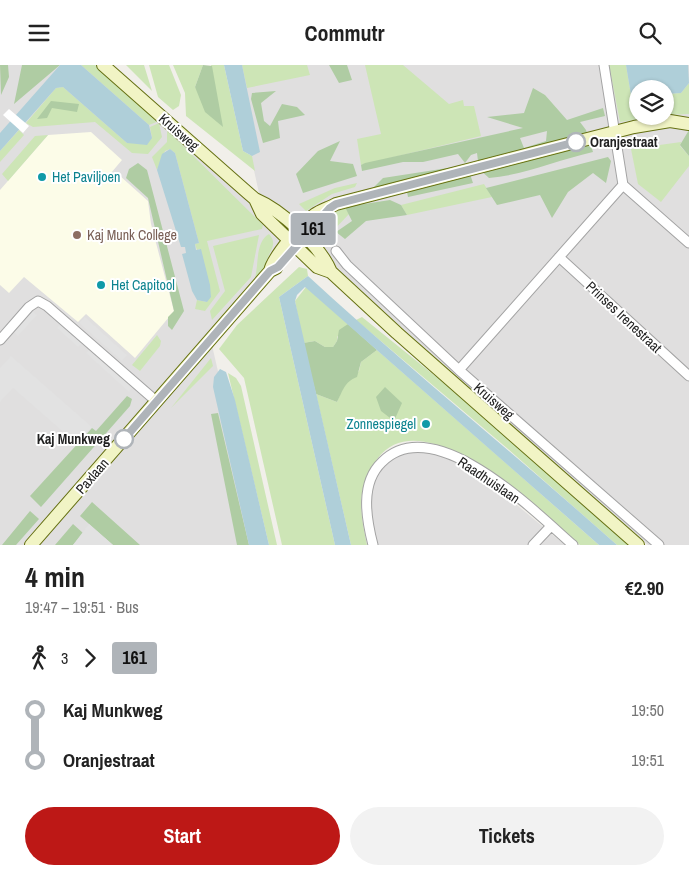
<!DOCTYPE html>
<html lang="en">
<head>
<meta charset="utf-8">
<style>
  body { margin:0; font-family:"Archivo Narrow",sans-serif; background:#f2f2f2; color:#222; height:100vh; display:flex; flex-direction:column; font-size:19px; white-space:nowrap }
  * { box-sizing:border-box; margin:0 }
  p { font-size:16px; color:#767676 }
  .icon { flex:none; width:28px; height:28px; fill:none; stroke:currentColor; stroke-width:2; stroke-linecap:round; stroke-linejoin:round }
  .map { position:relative; height:480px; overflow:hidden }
  .drawer { display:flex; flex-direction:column; background:#fff; flex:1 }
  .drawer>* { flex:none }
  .badge { padding:0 10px; border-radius:4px; font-size:18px; line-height:32px }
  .fabs { position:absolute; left:629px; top:15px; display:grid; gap:10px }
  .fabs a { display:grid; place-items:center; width:45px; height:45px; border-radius:50%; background:#fff; box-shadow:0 1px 4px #0004; font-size:25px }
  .map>.badge { position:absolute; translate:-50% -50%; box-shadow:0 0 0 2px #fff }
  .legs { display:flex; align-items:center; gap:8px; height:55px; padding:0 25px; font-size:16px }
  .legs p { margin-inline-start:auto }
  .overview { display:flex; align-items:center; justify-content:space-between; height:85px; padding:0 25px }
  h1 { font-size:28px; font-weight:700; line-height:38px }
  .action { display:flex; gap:10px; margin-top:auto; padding:10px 25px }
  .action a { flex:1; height:58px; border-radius:30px; background:#bd1816; color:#fff; font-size:20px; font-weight:700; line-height:58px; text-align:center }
  .action a+a { background:#f2f2f2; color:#222 }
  ul { padding:0 25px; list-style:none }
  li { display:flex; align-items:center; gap:18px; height:50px; font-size:19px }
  li i { display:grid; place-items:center; width:8px; height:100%; margin:0 6px; background:currentColor }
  li i::after { content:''; width:12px; height:12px; margin:-6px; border:4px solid; border-radius:50%; background:#fff }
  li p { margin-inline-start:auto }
  li:first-child i { background:linear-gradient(#0000 50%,currentColor 0) }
  li:last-child i { background:linear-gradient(currentColor 50%,#0000 0) }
  header { display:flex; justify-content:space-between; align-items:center; height:65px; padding:0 25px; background:#fff; font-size:22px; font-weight:700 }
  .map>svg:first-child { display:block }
  .residential { fill:#e0dfdf; fill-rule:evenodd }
  .education { fill:#fcfce8 }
  .grass { fill:#cde5b6 }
  .forest { fill:#afcca3; fill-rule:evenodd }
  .parking { fill:#e2e2e2 }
  .water { fill:#afcfd9 }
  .pier { fill:#fff }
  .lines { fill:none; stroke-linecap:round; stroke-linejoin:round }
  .street-casing { stroke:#a3a3a3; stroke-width:11 }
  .secondary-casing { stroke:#657012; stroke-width:14 }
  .street { stroke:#fff; stroke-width:9 }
  .secondary { stroke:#f1f4c5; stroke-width:12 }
  .line-1-casing { stroke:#fff; stroke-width:11 }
  .line-1 { stroke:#afb4b9; stroke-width:8 }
  .stop-1-dot { fill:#fff; stroke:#afb4b9; stroke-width:2.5 }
  .culture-dot { fill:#0f9aa8; stroke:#fff; stroke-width:2 }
  .education-dot { fill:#8d6e63; stroke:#fff; stroke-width:2 }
  .labels { text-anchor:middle; stroke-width:4; stroke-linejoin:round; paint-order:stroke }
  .street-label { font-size:14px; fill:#222; stroke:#fff }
  .stop-label { font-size:14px; font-weight:bold; fill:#222; stroke:#fff; text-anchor:start }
  .culture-label { font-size:14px; fill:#0d838f; stroke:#fff; text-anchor:start }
  .education-label { font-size:14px; fill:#785e54; stroke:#fff; text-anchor:start }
</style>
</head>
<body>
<header><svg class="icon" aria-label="menu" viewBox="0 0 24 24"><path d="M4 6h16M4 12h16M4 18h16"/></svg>Commutr<svg class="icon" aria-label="search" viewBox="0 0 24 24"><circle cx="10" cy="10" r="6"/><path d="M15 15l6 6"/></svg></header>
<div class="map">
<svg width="689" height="480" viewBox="0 0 689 480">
  <rect width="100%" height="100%" fill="#f1efea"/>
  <path class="residential" d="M0,0H103L262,142L231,0H689V480H648L298,175L211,276L258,480H0ZM638,24H665V51H638Z
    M419,381L465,397L565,480H372L367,424L387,391Z"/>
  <path class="education" d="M91,67L122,95L111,108L116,114L119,110L148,136L151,159L174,246L135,293L86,249L78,257L24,212L9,228L0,220V125L48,70Z"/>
  <path class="grass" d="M81,0H95L159,56L149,60Z
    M126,0H144L152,26Z
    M149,0H169L181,30L179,41L173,45L158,32Z
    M173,0H203L195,22L222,61L211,0H224L243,86L252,91L255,106L186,51L185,28Z
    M242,0H307L310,10L247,23Z
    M365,0H403L449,39L463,35L464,41H474L481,71L361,100L357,74L381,69Z
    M609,0H626L631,30L637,32L638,51H656L620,57Z
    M689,18V49L665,50V29L681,28Z
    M63,22L127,78L152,73L150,62L159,58L162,72L148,89L132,88L95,57L33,62L26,58L56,23Z
    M19,65L24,70L0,97V86Z
    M167,65L263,160L262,164L207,176L220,226L205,246L195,244L197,235L207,237L200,184L197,185L195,179L199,178L175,88L170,84L165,86L157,105L152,92L167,77Z
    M48,70L8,116L2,109L35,71Z
    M681,77L680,81L689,91V101L661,137L638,119L631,84Z
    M357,118L355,122L332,129L306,146L299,139L335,123Z
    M484,119L492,132L407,150L401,140Z
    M345,142L349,149L331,168L320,159L327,152Z
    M269,169C278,179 270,185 267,195C264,203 266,206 259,213H255C259,199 255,177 269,169Z
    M259,170L251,212L212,255L210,246L225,226L213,181Z
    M299,202L307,204L308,211L279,232L335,480H282L244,313L219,284L237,260Z
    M306,222L348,259L337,272V276L333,282H325L315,276L303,278L295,236Z
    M362,252L455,327L630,480H617L508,384L356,255Z
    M157,270L161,276L160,281L140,306L132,300Z
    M377,285L599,480H580C543,449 424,332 378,393C355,423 360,446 367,480H351L316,329L337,337L344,320L359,306L361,297Z
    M211,293L213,301L171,343Z
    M228,308L236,313L241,321L277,480H269Z"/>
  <path class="forest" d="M0,0H8L9,12L1,30Z
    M22,0H60L14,39Z
    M203,0L212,1L223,62L205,47L195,22Z
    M329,0H347L352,15L339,18Z
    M533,23L545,30L567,55L603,43L605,51L580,57L586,65L593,87C557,95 525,110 489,113L479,104L477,88L471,90L465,98L458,89L423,97H403L362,106L361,100L365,98L523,63L487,52L524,48ZM547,66L546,76L524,83L520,73Z
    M276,26L261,38L264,56L270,61L282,39L297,42L305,50L278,56L280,73L263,78L251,34L252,28Z
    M51,36L79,39L77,47L52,43L47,53L37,54Z
    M689,65V91L680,80Z
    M340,76L330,96L353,99L357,111L303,128L296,109L318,86Z
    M608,92L611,96L606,118L593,108L568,127L552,153L540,130L497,140L486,123Z
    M138,98L147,105L184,246L172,265L168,261V252L174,246L148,133L126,113L129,104Z
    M467,100L473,118L408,132L407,127L372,124L383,113Z
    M390,135L401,140L407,150L366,156L345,174L336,167L352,156L345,142Z
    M348,259L377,285L361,297L357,312C344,317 343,326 337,337L316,329L303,278L315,276L325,282H333L337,276L339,265Z
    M385,322L402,338L394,356L381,346L376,332Z
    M127,331L132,334L130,341L41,442L30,431L92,363L96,366Z
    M218,348L249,480H237L211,349Z
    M92,437L140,480H113L80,451Z
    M30,446L39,454L16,480H2Z
    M73,459L83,468L73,480H55Z"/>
  <path class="parking" d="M31,245L37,250L18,271L13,266Z
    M85,252L127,290L122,296L79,258Z
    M61,258L83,277L78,282L57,263Z
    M91,283L134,321L129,327L86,288Z
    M11,291L92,362L77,379L13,323L0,337V303Z
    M89,459L113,480H73Z"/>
  <path class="water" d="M60,0H81L149,60L152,73L147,80L127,78L63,22L56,23L0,86V68Z
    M224,0H242L260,87L252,91L243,86Z
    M626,0H688L689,18L681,28L665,29V24H638L637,32L631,30Z
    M170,84L175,88L199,178L195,179L196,185L201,184L210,220L211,232L207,237L197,235L192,226L182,189L186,188L185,182H181L157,105L162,89Z
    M308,211C408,303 515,389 617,480H599L305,222L297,230L295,236L351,480H335L279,232Z
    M220,304L226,307L235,335L269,480H249L213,322L214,312Z"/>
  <path class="pier" d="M9,44L29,61L23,68L3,50Z"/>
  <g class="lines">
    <g class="street-casing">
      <path id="street" d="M604,0L623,120L689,178
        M336,186L347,200L459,305L659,480
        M559,192L689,311
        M0,275L29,242L38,236L47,241L156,336
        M459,305L623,120
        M373,480C366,453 360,418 382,397C434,345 534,446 573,480
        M533,480L551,461"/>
    </g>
    <g class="secondary-casing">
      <path id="secondary" d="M103,0L248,128L255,134L262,149L317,202L331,207
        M255,134C281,145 320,180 331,207L397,268L638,480
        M300,178L328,146
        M270,206C273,192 302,158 314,150C321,145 329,143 336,139L634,62L670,56L689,59
        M31,480L270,206L276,203"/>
    </g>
    <use href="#street" class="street"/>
    <use href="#secondary" class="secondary"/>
  </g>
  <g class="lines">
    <g class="line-1-casing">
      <path id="line-1" d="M124,374L270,206L278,202L330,143L336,139L576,77"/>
    </g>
    <use href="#line-1" class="line-1"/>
  </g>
  <g class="stop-1-dot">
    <circle cx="576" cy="77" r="9"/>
    <circle cx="124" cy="374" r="9"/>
  </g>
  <g class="culture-dot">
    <circle cx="42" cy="112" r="5"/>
    <circle cx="101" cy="220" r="5"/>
    <circle cx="426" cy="359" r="5"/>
  </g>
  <circle class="education-dot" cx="77" cy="170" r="5"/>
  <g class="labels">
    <g class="street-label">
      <text transform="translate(179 67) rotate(41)" y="5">Kruisweg</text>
      <text transform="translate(624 252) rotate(43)" y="5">Prinses Irenestraat</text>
      <text transform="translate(494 336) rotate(41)" y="5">Kruisweg</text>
      <text transform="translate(92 411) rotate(-49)" y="5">Paxlaan</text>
      <text transform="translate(489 415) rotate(34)" y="5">Raadhuislaan</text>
    </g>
    <g class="stop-label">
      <text x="590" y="82">Oranjestraat</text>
      <text x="110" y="379" text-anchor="end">Kaj Munkweg</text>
    </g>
    <g class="culture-label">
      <text x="52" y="117">Het Paviljoen</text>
      <text x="111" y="225">Het Capitool</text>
      <text x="416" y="364" text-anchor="end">Zonnespiegel</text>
    </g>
    <g class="education-label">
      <text x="87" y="175">Kaj Munk College</text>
    </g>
  </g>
</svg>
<div class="fabs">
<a><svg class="icon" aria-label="layers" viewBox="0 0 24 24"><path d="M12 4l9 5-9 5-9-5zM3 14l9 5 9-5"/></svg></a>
</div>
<b class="badge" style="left:313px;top:164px;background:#afb4b9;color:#111">161</b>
</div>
<section class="drawer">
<div class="overview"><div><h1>4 min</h1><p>19:47 – 19:51 · Bus</p></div><b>€2.90</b></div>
<div class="legs"><svg class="icon" aria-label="walk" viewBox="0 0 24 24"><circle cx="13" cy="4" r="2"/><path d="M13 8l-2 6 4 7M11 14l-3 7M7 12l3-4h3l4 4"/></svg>3<svg class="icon" aria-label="forward" viewBox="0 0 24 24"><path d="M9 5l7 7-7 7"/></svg><b class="badge" style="background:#afb4b9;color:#111">161</b></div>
<ul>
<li><i style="color:#afb4b9"></i><b>Kaj Munkweg</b><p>19:50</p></li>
<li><i style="color:#afb4b9"></i><b>Oranjestraat</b><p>19:51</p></li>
</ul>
<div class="action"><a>Start</a><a>Tickets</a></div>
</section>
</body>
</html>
